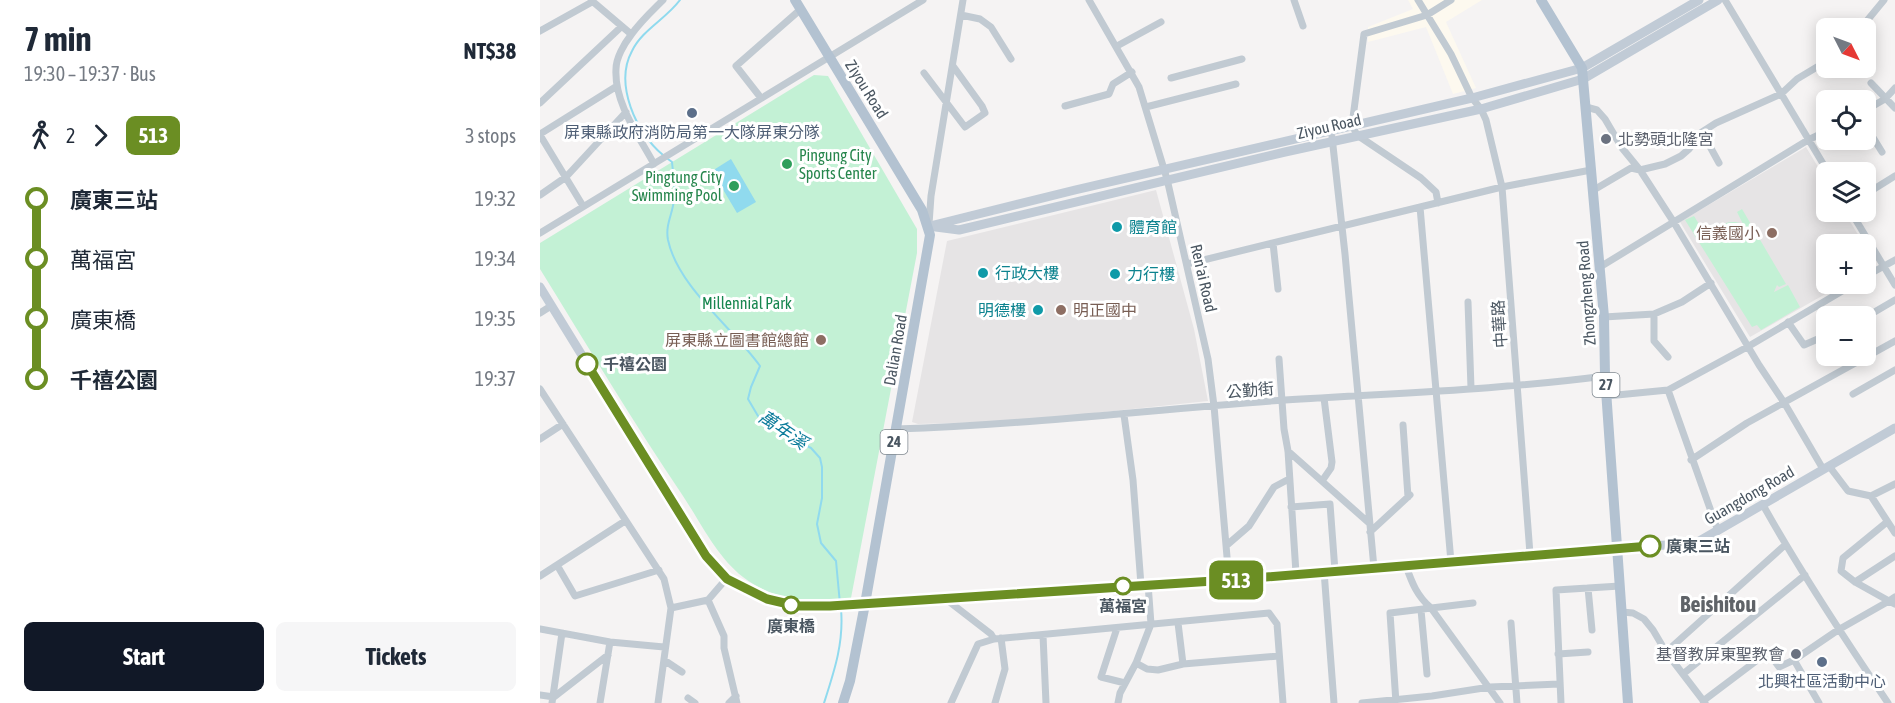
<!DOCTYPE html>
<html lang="en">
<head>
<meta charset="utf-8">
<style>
  body { margin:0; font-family:"Asap Condensed","Noto Sans TC",sans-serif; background:#f6f6f7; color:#1f2937; height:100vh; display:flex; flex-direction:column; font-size:22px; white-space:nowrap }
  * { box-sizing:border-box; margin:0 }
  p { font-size:20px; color:#747a83 }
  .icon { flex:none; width:33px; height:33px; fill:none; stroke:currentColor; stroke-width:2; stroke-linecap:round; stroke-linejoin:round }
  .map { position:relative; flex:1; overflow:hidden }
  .sheet { display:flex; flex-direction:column; background:#fff; width:540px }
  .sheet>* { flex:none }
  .badge { padding:0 12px; border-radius:9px; font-size:21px; line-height:39px }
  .needle { width:39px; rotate:132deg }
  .tools { position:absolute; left:1276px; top:18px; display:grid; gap:12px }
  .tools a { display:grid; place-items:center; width:60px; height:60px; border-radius:9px; background:#fff; box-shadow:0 3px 15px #0003; font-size:30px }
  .map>.badge { position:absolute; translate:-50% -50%; box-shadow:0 0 0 3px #fff }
  .legs { display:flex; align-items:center; gap:9px; height:66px; padding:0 24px; font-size:20px }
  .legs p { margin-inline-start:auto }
  .head { display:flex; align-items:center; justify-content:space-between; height:102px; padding:0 24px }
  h1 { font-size:33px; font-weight:700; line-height:45px }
  .cta { display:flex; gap:12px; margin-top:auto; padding:12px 24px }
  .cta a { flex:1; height:69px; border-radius:9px; background:#111827; color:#fff; font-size:24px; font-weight:700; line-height:69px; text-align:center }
  .cta a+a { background:#f6f6f7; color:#1f2937 }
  ul { padding:0 24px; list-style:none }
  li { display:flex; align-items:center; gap:21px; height:60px; font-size:22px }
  li i { display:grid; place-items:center; width:9px; height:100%; margin:0 8px; background:currentColor }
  li i::after { content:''; width:15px; height:15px; margin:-8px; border:4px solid; border-radius:50%; background:#fff }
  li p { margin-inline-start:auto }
  li:first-child i { background:linear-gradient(#0000 50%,currentColor 0) }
  li:last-child i { background:linear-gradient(currentColor 50%,#0000 0) }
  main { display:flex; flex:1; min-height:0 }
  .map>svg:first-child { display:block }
  .commercial { fill:#fdf9ef }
  .education { fill:#e6e4e5 }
  .green { fill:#c3f1d5 }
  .water { fill:#90daee }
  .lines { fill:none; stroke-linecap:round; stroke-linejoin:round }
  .stream { stroke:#90daee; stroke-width:2 }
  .street { stroke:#c1cad2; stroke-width:7 }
  .secondary { stroke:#c1cbd6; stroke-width:9 }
  .primary { stroke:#b3c2d1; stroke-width:10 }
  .line-1-casing { stroke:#fff; stroke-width:14 }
  .line-1 { stroke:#6b8e23; stroke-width:9 }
  .service-dot { fill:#5c6f8a; stroke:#fff; stroke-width:2 }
  .worship-dot { fill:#6b7280; stroke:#fff; stroke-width:2 }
  .leisure-dot { fill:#2e9e5b; stroke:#fff; stroke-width:2 }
  .culture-dot { fill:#0f9aa8; stroke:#fff; stroke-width:2 }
  .education-dot { fill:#8d6e63; stroke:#fff; stroke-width:2 }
  .stop-1-dot { fill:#fff; stroke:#6b8e23; stroke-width:3 }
  .labels { text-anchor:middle; stroke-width:6; stroke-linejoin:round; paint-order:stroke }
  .shield { fill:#fff; stroke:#808990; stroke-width:1.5 }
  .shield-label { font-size:15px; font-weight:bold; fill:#4a5661 }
  .street-label { font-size:16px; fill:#4a5661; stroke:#fff }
  .service-label { font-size:16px; fill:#4e5e75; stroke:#fff }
  .worship-label { font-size:16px; fill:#5b616d; stroke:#fff; text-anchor:start }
  .leisure-label { font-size:16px; fill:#27864d; stroke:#fff; text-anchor:start }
  .culture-label { font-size:16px; fill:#0d838f; stroke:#fff; text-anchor:start }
  .education-label { font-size:16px; fill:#785e54; stroke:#fff; text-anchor:end }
  .park-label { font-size:16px; fill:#17864f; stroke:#fff }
  .stop-label { font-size:16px; font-weight:bold; fill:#4a5661; stroke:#fff; text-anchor:start }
  .water-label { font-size:18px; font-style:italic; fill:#0c7c9b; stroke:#fff }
  .district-label { font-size:22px; font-weight:bold; fill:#5f6368; stroke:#fff }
</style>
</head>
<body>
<main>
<section class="sheet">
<div class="head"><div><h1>7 min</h1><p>19:30 – 19:37 · Bus</p></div><b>NT$38</b></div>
<div class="legs"><svg class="icon" aria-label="walk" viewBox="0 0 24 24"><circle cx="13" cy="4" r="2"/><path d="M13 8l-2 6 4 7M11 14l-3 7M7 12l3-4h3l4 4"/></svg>2<svg class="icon" aria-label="forward" viewBox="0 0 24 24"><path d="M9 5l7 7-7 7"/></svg><b class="badge" style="background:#6b8e23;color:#fff">513</b><p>3 stops</p></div>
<ul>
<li><i style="color:#6b8e23"></i><b>廣東三站</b><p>19:32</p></li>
<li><i style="color:#6b8e23"></i><span>萬福宮</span><p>19:34</p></li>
<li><i style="color:#6b8e23"></i><span>廣東橋</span><p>19:35</p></li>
<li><i style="color:#6b8e23"></i><b>千禧公園</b><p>19:37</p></li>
</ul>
<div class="cta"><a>Start</a><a>Tickets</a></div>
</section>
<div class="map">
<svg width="1355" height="703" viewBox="0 0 1355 703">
  <rect width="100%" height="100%" fill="#f5f3f3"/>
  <path class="commercial" d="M868,0H942L906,22L936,88L913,94L886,27L828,42V27L873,9Z"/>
  <path class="education" d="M1266,147L1287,182V212H1304L1324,244H1287V284H1303L1210,337L1140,222Z
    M616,190L654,329L668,401L517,417L447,422L378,424L372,422L407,241Z"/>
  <path class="green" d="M274,75L288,76L377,229V253L311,598C273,604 234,601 203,577C177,557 161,523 143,496C93,422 47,345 0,269V243Z
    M1202,209L1246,284L1239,287L1237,285L1234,292L1248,285L1260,307L1221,330L1217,325L1212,327L1145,220L1154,216L1170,242C1176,226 1186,218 1203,224L1197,212Z"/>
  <path class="water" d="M191,159L216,202L197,213L172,171Z"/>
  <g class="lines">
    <path class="stream" d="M123,155C96,133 74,84 92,51C102,30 126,19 140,0
      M128,159L132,162C133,174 136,187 134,199C133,214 125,224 128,240C138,287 193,328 220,366L211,387L208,399L218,416L249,437L271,448L280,458L282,467V498L277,524L281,543L296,561L300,604
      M284,703C294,672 304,643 301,609"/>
    <path class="street" d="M51,0L91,34
      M549,0L599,87L627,179L668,359L674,406L689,580
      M754,0L763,26
      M878,0L911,54L932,98L941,109L946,120L962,187L990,554
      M1185,0L1288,172
      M421,15L440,19L451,27L471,59
      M1321,28L1344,0
      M0,31L52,2
      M577,46L621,22
      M384,73L425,127L445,113L442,106L413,66
      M631,78L702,59
      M1331,83L1355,108
      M221,98L196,66L261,9
      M0,103L81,27
      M525,106L569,94L573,84L592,72
      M606,107L696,84
      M1046,107L1057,110L1065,119L1082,148L1100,170L1133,221L1219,365L1245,404L1283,469
      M1326,110L1345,99L1355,88
      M1326,126L1342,152
      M1162,132L1179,163
      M0,134L77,86
      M0,135L43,206
      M792,137L805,254L834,568
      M114,164C99,136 74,103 76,69C76,58 84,44 91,35C100,22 112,11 123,0
      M1052,191L1091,168L1100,170L1125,164L1141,156L1149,149L1162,132L1176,123L1241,94L1257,79L1287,61
      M1326,194L1355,176
      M0,195L26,177L86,112
      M898,203L896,192L881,178L817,135L812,125L824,34L887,15L911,0
      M880,207L911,562
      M1311,212L1355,285
      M389,224L391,196L423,0
      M0,233L383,0
      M733,243L738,289
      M647,264L962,187L1051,170
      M1060,267L1268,140L1287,131
      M1326,276L1355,260
      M928,302L931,388
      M0,313L11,306
      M1114,314V341L1128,357
      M1064,317L1114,314L1142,302L1171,283
      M1326,317L1355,300
      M1248,322L1264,345L1287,335
      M739,359L744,429L748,451L756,573
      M0,389L124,579L131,608L118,703
      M1128,390L1178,531
      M1313,394L1355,370
      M1067,396L1128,390L1209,346L1314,284
      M584,415L593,480L601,585
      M863,425L868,497
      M356,429C486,425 615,409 745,400C851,393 959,390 1065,376
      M0,439L23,424
      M748,451L829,523
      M1151,460L1207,423L1355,341
      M1289,466L1308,491L1331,496L1355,484
      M782,481L791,468L792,462L784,398
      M1331,496L1355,533
      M1223,505C1261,573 1304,638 1348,703
      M751,507L790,504L795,571
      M1347,522L1303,558L1301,571L1315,582L1349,601L1355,597
      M830,532L870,495
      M687,545L709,526L734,487L749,479
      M17,565L35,596L119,570
      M866,566C872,583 877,596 891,608L960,703
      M784,571L794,703
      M0,576L85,521
      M1315,582L1355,556
      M1048,588L1052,630
      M168,600L184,636V648L197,703
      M407,600L451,634L454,639
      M131,608L168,600L187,578
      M881,610L887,674
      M1082,612L1093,613L1104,619L1113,630L1126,652L1165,703
      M638,623L643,664
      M971,623L977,703
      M577,628L561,677L585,683
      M0,629L70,642L124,647
      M503,635L506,703
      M1126,652L1245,545
      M1018,654L1048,652
      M124,660L142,672
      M596,663L607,669L618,670L643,664L739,656
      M1143,674L1265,575
      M0,695L14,697L68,655
      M148,698L155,703
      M1163,701L1228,652L1239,667L1254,660
      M12,703L22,633
      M60,703L70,642
      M189,703L196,696
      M411,703L438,644L454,639L729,613L737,624L743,703
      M455,703L465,669L461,638
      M578,703L580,693L596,663L611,624L608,584
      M822,703L892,696L950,687L1019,684
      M856,703L850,613L933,603
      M1021,703L1016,590L1080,586
      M1279,703L1254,660L1298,630L1349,601L1355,604"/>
    <path class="secondary" d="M394,225L535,190L932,98L1042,68L1159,0
      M388,226L419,230L745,152L941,109L1043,79L1178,0
      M0,287L166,557L187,578L205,590L227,599L257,606H290L689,580L990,554L1156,543L1355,428"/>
    <path class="primary" d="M255,0L382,210L390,235L325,604L310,681L303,703
      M1001,0L1042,68L1064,317L1065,376L1088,703"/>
  </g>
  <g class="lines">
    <g class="line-1-casing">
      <path id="line-1" d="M47,364L166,556L187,579L227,599L257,606H290L689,580L1110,546"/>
    </g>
    <use href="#line-1" class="line-1"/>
  </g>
  <g class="service-dot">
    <circle cx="152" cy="113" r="6"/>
    <circle cx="1282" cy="662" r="6"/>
  </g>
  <g class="worship-dot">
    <circle cx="1066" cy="139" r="6"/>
    <circle cx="1256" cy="654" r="6"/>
  </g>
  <g class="leisure-dot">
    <circle cx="247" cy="164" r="6"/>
    <circle cx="194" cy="186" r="6"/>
  </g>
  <g class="culture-dot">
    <circle cx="577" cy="227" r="6"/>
    <circle cx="443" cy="273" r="6"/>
    <circle cx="575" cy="274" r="6"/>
    <circle cx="498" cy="310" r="6"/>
  </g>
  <g class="education-dot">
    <circle cx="1232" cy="233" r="6"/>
    <circle cx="521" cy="310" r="6"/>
    <circle cx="281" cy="340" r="6"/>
  </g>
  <g class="stop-1-dot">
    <circle cx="47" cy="364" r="10"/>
    <circle cx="1110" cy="546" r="10"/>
    <circle cx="583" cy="586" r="8"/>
    <circle cx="251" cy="605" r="8"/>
  </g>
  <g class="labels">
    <g class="shield">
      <rect x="1052.5" y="373" width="27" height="24" rx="4.5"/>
      <rect x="340.5" y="430" width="27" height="24" rx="4.5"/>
    </g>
    <g class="shield-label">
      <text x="1066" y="390">27</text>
      <text x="354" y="447">24</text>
    </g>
    <g class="street-label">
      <text transform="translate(327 89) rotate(58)" y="6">Ziyou Road</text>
      <text transform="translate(789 126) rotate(-13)" y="6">Ziyou Road</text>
      <text transform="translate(664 278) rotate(77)" y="6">Ren'ai Road</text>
      <text transform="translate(1046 293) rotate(-94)" y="6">Zhongzheng Road</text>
      <text transform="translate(959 324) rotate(-94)" y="6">中華路</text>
      <text transform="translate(355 350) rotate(-80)" y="6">Dalian Road</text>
      <text transform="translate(710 390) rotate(-5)" y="6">公勤街</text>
      <text transform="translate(1209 495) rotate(-30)" y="6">Guangdong Road</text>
    </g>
    <g class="service-label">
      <text x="152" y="138">屏東縣政府消防局第一大隊屏東分隊</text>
      <text x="1282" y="687">北興社區活動中心</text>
    </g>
    <g class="worship-label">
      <text x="1078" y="145">北勢頭北隆宮</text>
      <text x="1244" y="660" text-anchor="end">基督教屏東聖教會</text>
    </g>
    <g class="leisure-label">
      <text x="259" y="161">Pingung City<tspan x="259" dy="18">Sports Center</tspan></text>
      <text x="182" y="183" text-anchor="end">Pingtung City<tspan x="182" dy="18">Swimming Pool</tspan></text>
    </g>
    <g class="culture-label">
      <text x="589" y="233">體育館</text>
      <text x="455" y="279">行政大樓</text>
      <text x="587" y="280">力行樓</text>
      <text x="486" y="316" text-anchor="end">明德樓</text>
    </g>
    <g class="education-label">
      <text x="1220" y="239">信義國小</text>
      <text x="533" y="316" text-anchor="start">明正國中</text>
      <text x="269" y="346">屏東縣立圖書館總館</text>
    </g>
    <g class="park-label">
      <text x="207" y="309">Millennial Park</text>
    </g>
    <g class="stop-label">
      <text x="63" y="370">千禧公園</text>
      <text x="1126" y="552">廣東三站</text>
      <text x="583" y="612" text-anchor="middle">萬福宮</text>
      <text x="251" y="632" text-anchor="middle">廣東橋</text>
    </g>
    <g class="water-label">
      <text transform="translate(243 430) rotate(34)" y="6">萬年溪</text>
    </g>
    <g class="district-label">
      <text x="1178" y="612">Beishitou</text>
    </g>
  </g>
</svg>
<div class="tools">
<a><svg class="needle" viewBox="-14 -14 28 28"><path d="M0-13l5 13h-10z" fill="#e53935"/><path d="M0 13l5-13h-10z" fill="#747a83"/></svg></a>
<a><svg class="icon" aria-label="locate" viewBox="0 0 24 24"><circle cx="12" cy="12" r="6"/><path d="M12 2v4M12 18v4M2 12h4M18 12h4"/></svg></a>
<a><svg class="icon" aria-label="layers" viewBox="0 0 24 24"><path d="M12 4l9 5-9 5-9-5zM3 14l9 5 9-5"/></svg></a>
<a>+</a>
<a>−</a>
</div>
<b class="badge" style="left:696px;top:580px;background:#6b8e23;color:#fff">513</b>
</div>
</main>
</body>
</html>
